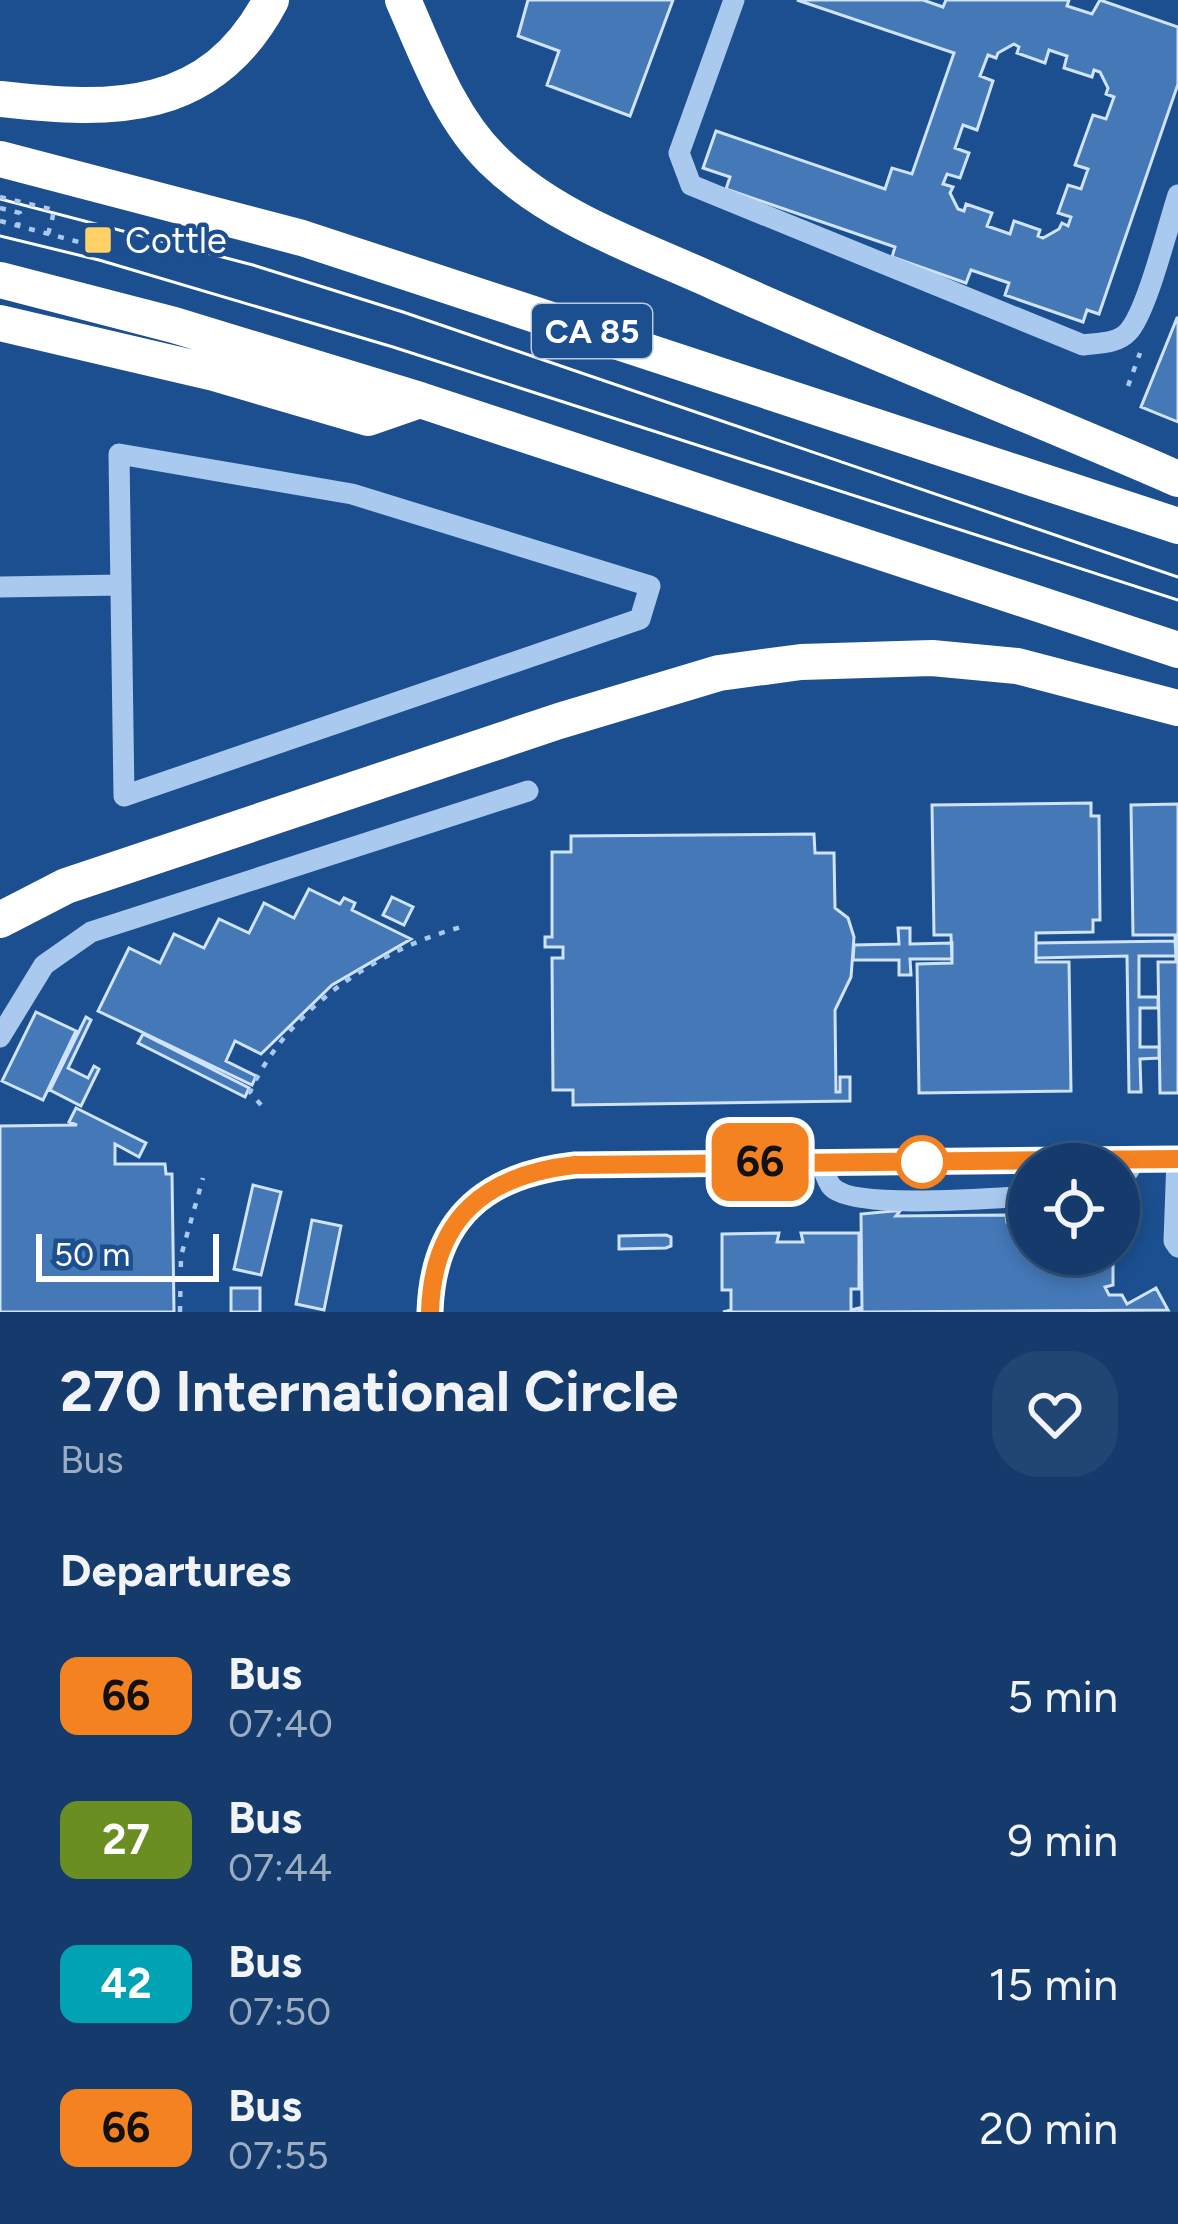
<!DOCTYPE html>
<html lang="en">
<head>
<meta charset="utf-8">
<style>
  body { margin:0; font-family:Figtree,sans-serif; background:#214673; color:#f1f3f6; height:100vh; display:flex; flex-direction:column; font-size:45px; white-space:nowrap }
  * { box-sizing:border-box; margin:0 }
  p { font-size:39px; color:#9dadc1 }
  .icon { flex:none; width:66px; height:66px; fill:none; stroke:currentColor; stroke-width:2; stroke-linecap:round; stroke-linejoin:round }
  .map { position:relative; height:1312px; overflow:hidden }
  .sheet { display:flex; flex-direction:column; background:#143b6b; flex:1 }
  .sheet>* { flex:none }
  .badge { padding:0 24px; border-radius:18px; font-size:42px; line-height:78px }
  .tools { position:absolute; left:1008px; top:1143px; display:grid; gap:24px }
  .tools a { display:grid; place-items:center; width:132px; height:132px; border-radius:50%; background:#143b6b; box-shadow:0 6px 18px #0003,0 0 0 3px #33557e; font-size:60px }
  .scale { position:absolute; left:36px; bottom:30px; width:183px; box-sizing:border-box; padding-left:12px; border:6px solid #fff; border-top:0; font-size:33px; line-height:42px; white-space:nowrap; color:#fff; -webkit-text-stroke:9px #1b4f8f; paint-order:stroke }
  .map>.badge { position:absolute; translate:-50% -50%; box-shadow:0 0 0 6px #fff }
  h2 { padding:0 60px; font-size:45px; line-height:108px }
  .round { display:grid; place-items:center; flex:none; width:126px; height:126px; border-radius:48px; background:#214673 }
  .head { display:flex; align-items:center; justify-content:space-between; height:204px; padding:0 60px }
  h1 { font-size:57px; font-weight:700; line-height:90px }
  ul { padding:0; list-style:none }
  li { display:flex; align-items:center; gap:36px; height:144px; padding:0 60px }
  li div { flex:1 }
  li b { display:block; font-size:45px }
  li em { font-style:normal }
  li .badge { min-width:132px; font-weight:700; text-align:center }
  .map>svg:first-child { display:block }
  .building { fill:#4478b7; stroke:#cfe3fa; stroke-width:3; fill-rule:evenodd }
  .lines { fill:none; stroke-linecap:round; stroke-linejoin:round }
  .path { stroke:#a9c9ee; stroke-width:4.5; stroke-dasharray:6 9; stroke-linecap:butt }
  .minor { stroke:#a9c9ee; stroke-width:21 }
  .highway { stroke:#fff; stroke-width:36 }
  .tram { stroke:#fff; stroke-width:3 }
  .path-bridge { stroke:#a9c9ee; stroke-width:4.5; stroke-dasharray:6 9; stroke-linecap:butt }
  .line-casing { stroke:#fff; stroke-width:27 }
  .line { stroke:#f58220; stroke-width:18 }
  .poi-dot { fill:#ffd166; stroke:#1b4f8f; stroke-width:4.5 }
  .stop-dot { fill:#fff; stroke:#f58220; stroke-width:6 }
  .labels { text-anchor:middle; stroke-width:9; stroke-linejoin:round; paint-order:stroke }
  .shield { fill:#1b4f8f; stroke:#bbcadd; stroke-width:3 }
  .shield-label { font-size:33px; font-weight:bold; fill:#fff }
  .poi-label { font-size:36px; fill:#fff; stroke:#1b4f8f; text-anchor:start }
</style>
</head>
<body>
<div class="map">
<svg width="1178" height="1312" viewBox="0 0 1178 1312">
  <rect width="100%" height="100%" fill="#1b4f8f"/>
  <path class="building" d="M528,0H673L630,116L547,85L559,51L518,36Z
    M797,0H923L943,7L946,0H1069L1067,6L1092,14L1100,0L1178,27V84L1099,314L1087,310L1083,322L1005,295L1009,283L971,270L966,283L892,257L895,247L726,189L730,177L703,168L716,131L885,189L892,168L912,174L954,53ZM1014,44L1019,47L1017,53L1045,63L1049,50L1067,56L1064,68L1092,77L1094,70L1100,72L1108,88L1106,94L1114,97L1106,119L1093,115L1075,165L1088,169L1081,189L1068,185L1058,213L1071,217L1068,226L1062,223L1059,229L1043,238L1038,236L1040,230L1014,221L1010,234L987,226L992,213L966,204L964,211L958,209L950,193L953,187L943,184L947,174L960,178L969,153L955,148L963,125L977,130L993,81L980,76L988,55L996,58L998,53Z
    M1177,318H1178V422L1141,407Z
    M1091,803V816H1099L1100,920H1093V932L1036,933V962H1069L1071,1091L919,1093L917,964L952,963L951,935H934L932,805Z
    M1178,804V1093H1160L1158,962H1176L1175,935H1133L1131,805Z
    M814,834L815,853H834L835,908L848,918L854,937L851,977L835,1010L836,1092H840V1077H850V1101L573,1105V1090H553L552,958H563V947H545V937H552V852H571V836Z
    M309,889L340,904L344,898L355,903L352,910L411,939L332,985L261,1054L235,1041L226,1061L256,1076L252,1085L98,1011L129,948L160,963L174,934L204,948L219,919L249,933L264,903L294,918Z
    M392,897L413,907L404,925L383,915Z
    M898,928H910V944L952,943V959H910L911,975H899V960H853L854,945L899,944Z
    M1175,941L1176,956H1139V997H1158V1008H1140V1047H1159V1058L1140,1059L1141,1092H1129L1127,956L1036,958V943Z
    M36,1012L76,1031L43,1100L2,1081Z
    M86,1017L91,1020L68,1068L88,1078L94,1066L99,1069L81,1106L50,1090Z
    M143,1034L249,1088L245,1097L138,1043Z
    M76,1108L146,1143L139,1157L115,1144V1164H165L166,1174H172L174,1312H0V1126L77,1125L69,1122Z
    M253,1185L281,1192L261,1275L234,1269Z
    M893,1211H900L896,1216L1006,1215L1007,1222H1029V1254H1113V1285L1105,1287L1109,1295H1122L1127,1304L1156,1288L1168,1310L862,1312L861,1214Z
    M312,1220L341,1226L324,1310L296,1304Z
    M779,1233L777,1242H803L801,1233H859V1289H851V1310L859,1308V1312H723L731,1310V1290H722V1234Z
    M666,1235L671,1237V1246L666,1248L619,1249V1236Z
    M231,1288H260V1312H231Z"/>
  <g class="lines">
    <path class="path" d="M0,208L20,213L18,226
      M0,221L79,242
      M48,234L52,220
      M1128,386L1140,353
      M261,1105L250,1092C287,1009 379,948 465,926
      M743,1188L744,1199L765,1198V1187
      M180,1312L181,1256L203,1178"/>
    <path class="minor" d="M734,0L679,153L691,185L1083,345C1098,343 1117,344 1128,332C1147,312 1168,225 1178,195
      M119,454L352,494L650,586L640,619L124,796Z
      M0,587L121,585
      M0,1037L44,965L91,932L528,791
      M1177,1159L1174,1241L1178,1247
      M821,1161C824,1169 826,1181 832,1187C853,1210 994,1198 1029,1196
      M1119,1186L1136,1158
      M430,1312C434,1218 485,1174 575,1165L1178,1159"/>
    <path class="highway" d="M403,0C427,54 449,117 492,159C553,219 638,247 715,282C868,351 1024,412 1178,479
      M0,99C113,112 211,114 271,0
      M0,159L302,238L1178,526
      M0,280L174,325L420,400L1178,650
      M0,323L214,373L368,418L420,400
      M0,920L66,886L559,721L719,673L801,662L932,658L1017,666L1178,708"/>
    <path class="tram" d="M0,199L253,265L403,312L1178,577
      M0,236L99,260L393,347L1178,600"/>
    <path class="path-bridge" d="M0,197L54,210L52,220"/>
  </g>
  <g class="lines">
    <g class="line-casing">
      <path id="line" d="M430,1312C433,1218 485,1175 575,1165L1178,1159"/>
    </g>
    <use href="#line" class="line"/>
  </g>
  <rect class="poi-dot" x="83" y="225" width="30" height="30" rx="6"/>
  <circle class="stop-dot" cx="922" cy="1162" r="24"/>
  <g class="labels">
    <rect class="shield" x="532" y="304" width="120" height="54" rx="9"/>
    <g class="shield-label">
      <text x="592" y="343">CA 85</text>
    </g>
    <g class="poi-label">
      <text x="125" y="253">Cottle</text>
    </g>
  </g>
</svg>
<div class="tools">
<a><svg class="icon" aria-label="locate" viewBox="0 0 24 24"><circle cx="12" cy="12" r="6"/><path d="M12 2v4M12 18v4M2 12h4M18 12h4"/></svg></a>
</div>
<div class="scale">50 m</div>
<b class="badge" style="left:760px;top:1162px;background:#f58220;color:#111">66</b>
</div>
<section class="sheet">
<div class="head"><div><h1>270 International Circle</h1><p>Bus</p></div><a class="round"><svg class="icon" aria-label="heart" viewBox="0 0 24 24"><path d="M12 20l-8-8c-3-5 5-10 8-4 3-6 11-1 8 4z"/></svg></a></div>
<h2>Departures</h2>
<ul>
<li><span class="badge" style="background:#f58220;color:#111">66</span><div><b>Bus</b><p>07:40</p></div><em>5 min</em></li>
<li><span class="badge" style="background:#6b8e23;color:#fff">27</span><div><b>Bus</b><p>07:44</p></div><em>9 min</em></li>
<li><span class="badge" style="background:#00a3b4;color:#fff">42</span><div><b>Bus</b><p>07:50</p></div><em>15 min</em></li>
<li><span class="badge" style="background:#f58220;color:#111">66</span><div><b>Bus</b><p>07:55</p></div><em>20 min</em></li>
</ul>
</section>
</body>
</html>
